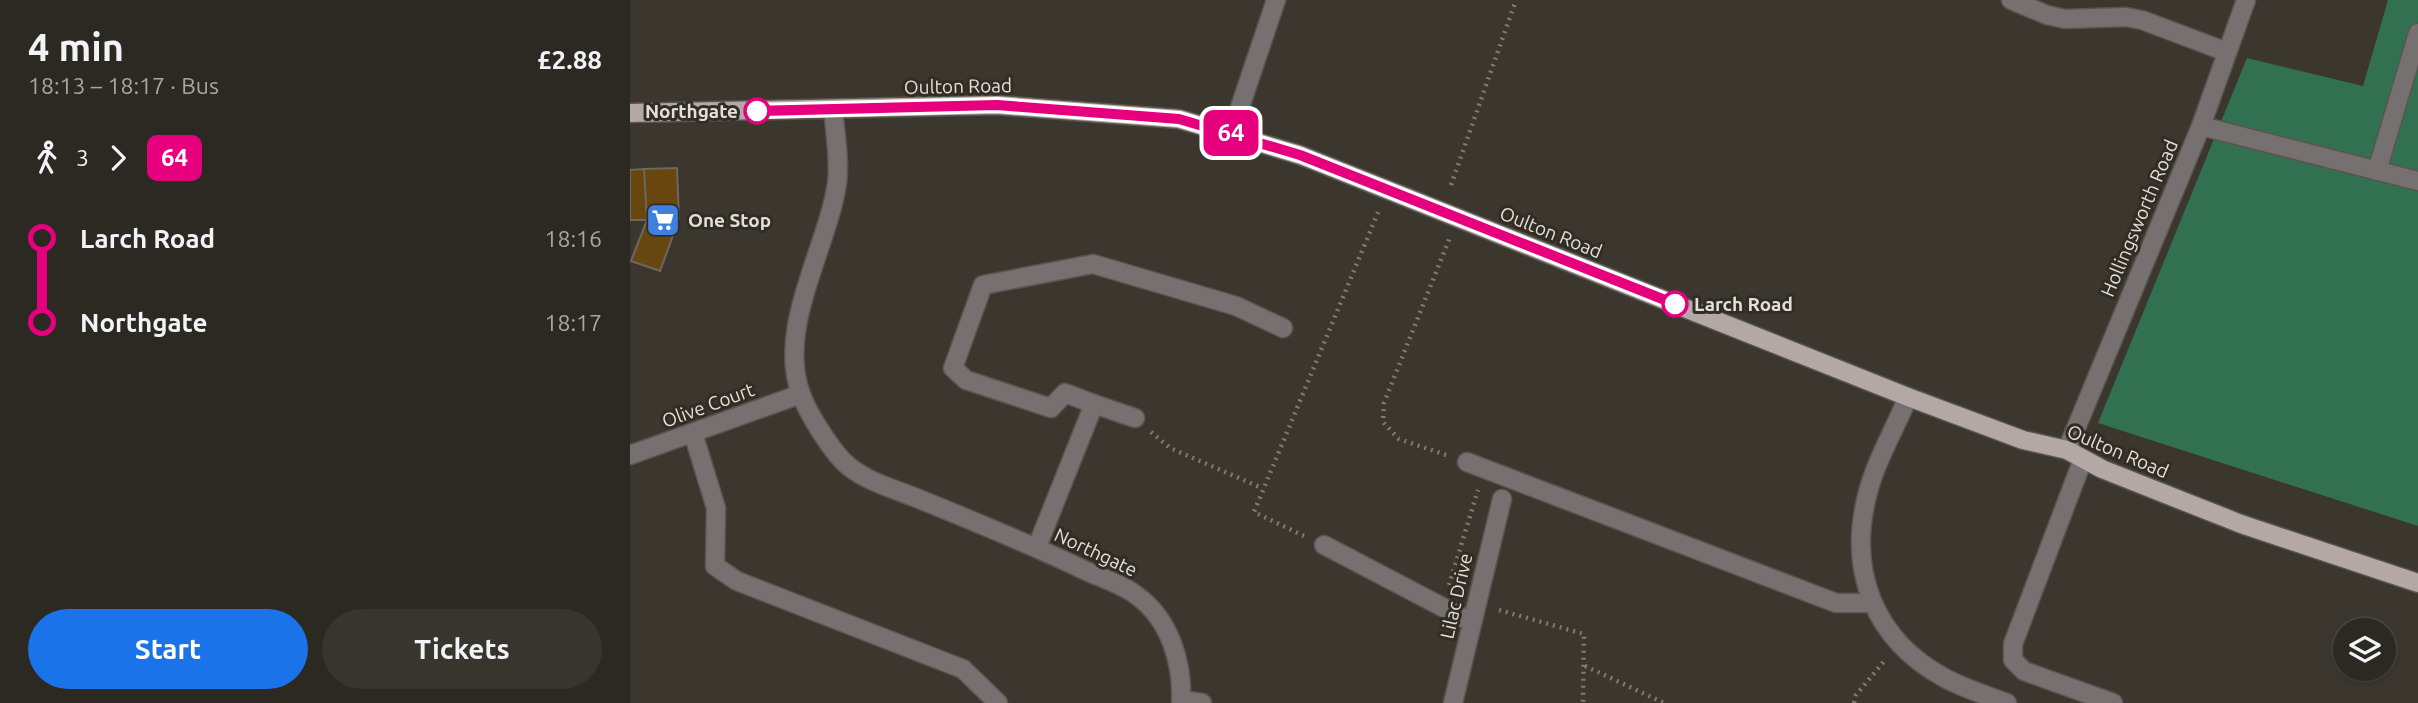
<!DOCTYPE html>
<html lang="en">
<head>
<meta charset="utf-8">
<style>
  body { margin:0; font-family:Ubuntu,sans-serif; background:#38352f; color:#f1f3f6; height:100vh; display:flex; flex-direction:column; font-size:26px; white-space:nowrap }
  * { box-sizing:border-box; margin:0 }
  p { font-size:23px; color:#a6a6a5 }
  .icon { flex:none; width:38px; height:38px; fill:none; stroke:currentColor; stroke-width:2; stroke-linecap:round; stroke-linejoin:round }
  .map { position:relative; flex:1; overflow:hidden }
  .sheet { display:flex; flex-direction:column; background:#2c2922; width:630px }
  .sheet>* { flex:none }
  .badge { padding:0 14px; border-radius:10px; font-size:24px; line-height:46px }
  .fabs { position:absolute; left:1703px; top:618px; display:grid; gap:14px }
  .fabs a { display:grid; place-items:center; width:63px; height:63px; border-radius:50%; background:#2c2922; box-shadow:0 2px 5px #0004,0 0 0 2px #484540; font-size:35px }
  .map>.badge { position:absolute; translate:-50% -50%; box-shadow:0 0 0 4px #fff }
  .legs { display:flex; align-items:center; gap:10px; height:77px; padding:0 28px; font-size:23px }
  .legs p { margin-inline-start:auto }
  .head { display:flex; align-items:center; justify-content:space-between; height:119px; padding:0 28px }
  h1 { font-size:38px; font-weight:700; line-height:52px }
  .action { display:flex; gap:14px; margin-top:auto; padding:14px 28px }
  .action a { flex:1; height:80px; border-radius:42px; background:#1a73e8; color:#fff; font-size:28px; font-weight:700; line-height:80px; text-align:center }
  .action a+a { background:#38352f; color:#f1f3f6 }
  ul { padding:0 28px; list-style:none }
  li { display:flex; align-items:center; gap:24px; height:84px; font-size:26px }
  li i { display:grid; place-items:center; width:10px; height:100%; margin:0 9px; background:currentColor }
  li i::after { content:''; width:18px; height:18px; margin:-9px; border:5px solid; border-radius:50%; background:#2c2922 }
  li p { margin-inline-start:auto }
  li:first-child i { background:linear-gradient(#0000 50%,currentColor 0) }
  li:last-child i { background:linear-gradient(currentColor 50%,#0000 0) }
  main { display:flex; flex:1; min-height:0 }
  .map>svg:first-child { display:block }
  .green { fill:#327052 }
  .building { fill:#68460f; stroke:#6e675e; stroke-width:2 }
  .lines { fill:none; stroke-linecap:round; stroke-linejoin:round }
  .minor-casing { stroke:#59554d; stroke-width:21 }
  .major-casing { stroke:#59554d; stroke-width:21 }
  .path { stroke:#7f7b73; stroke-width:4.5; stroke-dasharray:2 5; stroke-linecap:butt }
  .minor { stroke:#767070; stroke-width:18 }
  .major { stroke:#b4a8a7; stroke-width:18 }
  .line-1-casing { stroke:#fff; stroke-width:16 }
  .line-1 { stroke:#e6007e; stroke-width:10 }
  .stop-1-dot { fill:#fff; stroke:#e6007e; stroke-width:3.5 }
  .labels { text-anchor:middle; stroke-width:6; stroke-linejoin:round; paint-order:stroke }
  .street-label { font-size:19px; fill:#e2dfd9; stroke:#312d24 }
  .stop-label { font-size:19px; font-weight:bold; fill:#e2dfd9; stroke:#312d24; text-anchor:end }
  .poi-label { font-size:19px; font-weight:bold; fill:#e2dfd9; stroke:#312d24; text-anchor:start }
</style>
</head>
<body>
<main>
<section class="sheet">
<div class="head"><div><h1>4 min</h1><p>18:13 – 18:17 · Bus</p></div><b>£2.88</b></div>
<div class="legs"><svg class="icon" aria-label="walk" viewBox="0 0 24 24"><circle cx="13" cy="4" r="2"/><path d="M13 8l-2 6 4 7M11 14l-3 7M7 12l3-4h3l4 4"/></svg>3<svg class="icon" aria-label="forward" viewBox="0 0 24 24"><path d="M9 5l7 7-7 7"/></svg><b class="badge" style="background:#e6007e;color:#fff">64</b></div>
<ul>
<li><i style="color:#e6007e"></i><b>Larch Road</b><p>18:16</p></li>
<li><i style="color:#e6007e"></i><b>Northgate</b><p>18:17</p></li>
</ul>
<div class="action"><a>Start</a><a>Tickets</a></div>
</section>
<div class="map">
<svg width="1788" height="703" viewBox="0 0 1788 703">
  <rect width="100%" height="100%" fill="#3b372e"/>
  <path class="green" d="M1758,0H1788V526L1468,423L1617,58L1733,86Z"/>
  <path class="building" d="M47,168L49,219L30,271L1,261L17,220L14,169Z
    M14,169L17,220H0V170Z"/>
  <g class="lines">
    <g class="minor-casing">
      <path id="minor" d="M1381,0L1417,15L1435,19L1496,17L1512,20L1597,52
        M203,109C205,132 210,160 207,183C198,247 146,328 171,394C177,412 200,448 213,461C230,479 261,488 284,497C341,520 398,543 454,570C471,578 492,584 506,595C540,619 553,663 551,703
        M1571,126L1788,181
        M601,134L646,0
        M1747,171L1788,33
        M1278,397C1265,429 1245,462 1237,496C1218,571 1244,639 1313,677C1332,688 1356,695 1377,703
        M464,404L435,393L421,408L336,380L323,368L353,285L463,264L606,306L653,328
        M63,433L86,508L85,566L107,581L333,669L368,703
        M1437,450L1571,126L1616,0
        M0,455L171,394
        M1453,459L1383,644V660L1394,671L1483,703
        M837,462L1206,603H1242
        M694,545L841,622
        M407,547L464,404L505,418
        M552,700L572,703
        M823,703L872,499"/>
    </g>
    <g class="major-casing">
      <path id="major" d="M0,113L367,105L549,119L670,155L1278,397L1393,440L1437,450L1472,469L1611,524L1788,583"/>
    </g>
    <path class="path" d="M821,185L886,0
      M521,432L540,448L632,488
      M816,455L769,439L753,422L754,403L820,237
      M674,536L624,512L749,210
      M819,585L848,490
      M869,610L954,634L953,703
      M955,666L1034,703
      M1224,703L1226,695L1256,659"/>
    <use href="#minor" class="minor"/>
    <use href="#major" class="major"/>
  </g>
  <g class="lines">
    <g class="line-1-casing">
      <path id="line-1" d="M127,111L367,105L549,119L670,155L1045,304"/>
    </g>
    <use href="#line-1" class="line-1"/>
  </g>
  <defs>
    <g id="supermarket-square" transform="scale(1.75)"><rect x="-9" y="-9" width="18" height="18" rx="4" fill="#3f7fe0" stroke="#312d24"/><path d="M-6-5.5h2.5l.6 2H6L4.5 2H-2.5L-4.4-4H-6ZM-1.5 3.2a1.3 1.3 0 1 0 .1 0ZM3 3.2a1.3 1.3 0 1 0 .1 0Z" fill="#fff"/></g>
  </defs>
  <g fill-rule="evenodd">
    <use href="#supermarket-square" x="33" y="220"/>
  </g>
  <g class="stop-1-dot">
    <circle cx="127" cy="111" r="12"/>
    <circle cx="1045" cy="304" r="12"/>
  </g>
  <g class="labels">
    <g class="street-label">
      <text transform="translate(328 86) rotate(-1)" y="7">Oulton Road</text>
      <text transform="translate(1509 218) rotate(-67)" y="7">Hollingsworth Road</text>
      <text transform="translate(921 232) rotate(22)" y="7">Oulton Road</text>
      <text transform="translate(78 405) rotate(-20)" y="7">Olive Court</text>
      <text transform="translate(1488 451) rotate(23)" y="7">Oulton Road</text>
      <text transform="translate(466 552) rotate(25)" y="7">Northgate</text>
      <text transform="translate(826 596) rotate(-77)" y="7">Lilac Drive</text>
    </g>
    <g class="stop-label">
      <text x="108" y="118">Northgate</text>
      <text x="1064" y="311" text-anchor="start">Larch Road</text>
    </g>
    <g class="poi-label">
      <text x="58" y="227">One Stop</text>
    </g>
  </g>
</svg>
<div class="fabs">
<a><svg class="icon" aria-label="layers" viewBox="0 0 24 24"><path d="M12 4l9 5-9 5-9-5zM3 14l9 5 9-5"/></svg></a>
</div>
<b class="badge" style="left:601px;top:133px;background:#e6007e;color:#fff">64</b>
</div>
</main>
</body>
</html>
